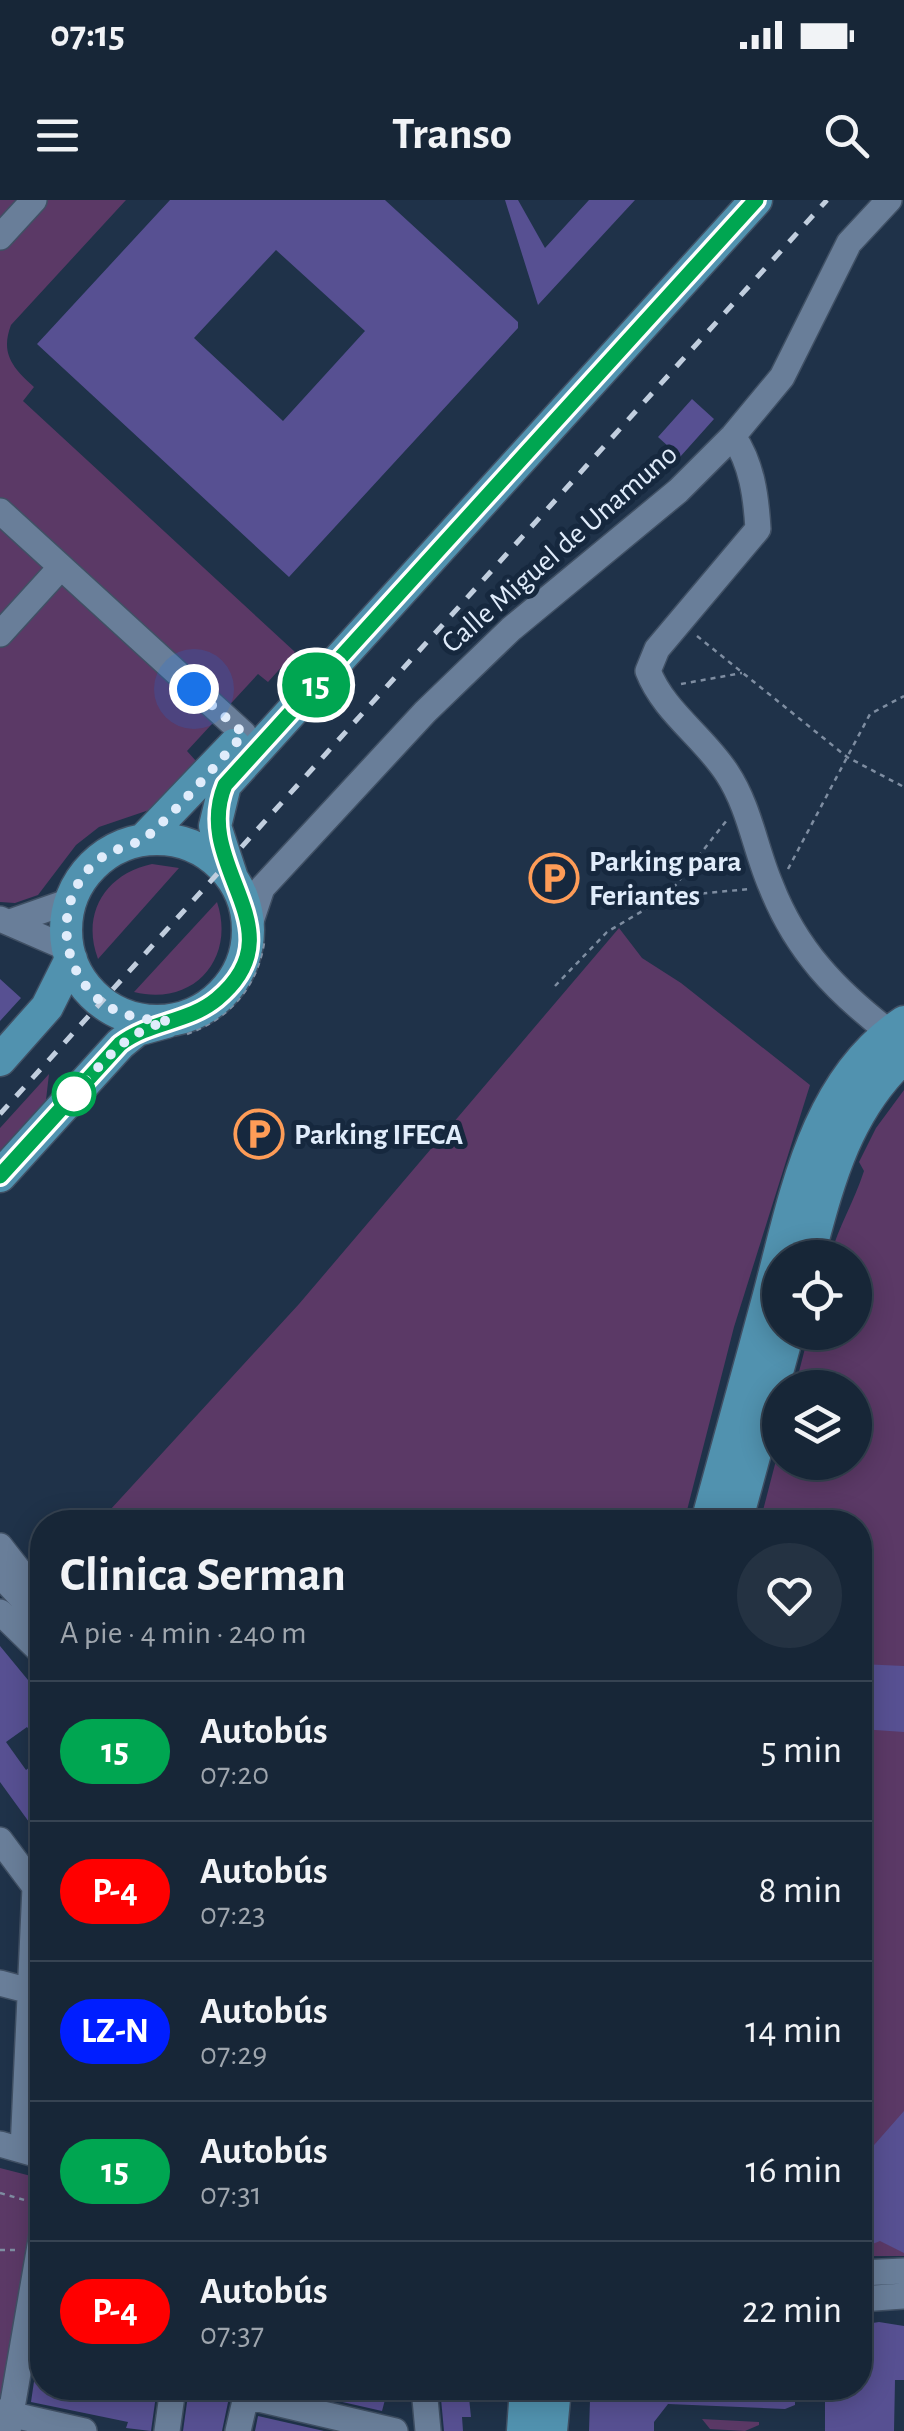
<!DOCTYPE html>
<html lang="es">
<head>
<meta charset="utf-8">
<style>
  body { margin:0; font-family:"Alegreya Sans",sans-serif; background:#243242; color:#f1f3f6; height:100vh; display:flex; flex-direction:column; font-size:38px; white-space:nowrap }
  * { box-sizing:border-box; margin:0 }
  p { font-size:32px; color:#9ea5ad }
  .icon { flex:none; width:55px; height:55px; fill:none; stroke:currentColor; stroke-width:2; stroke-linecap:round; stroke-linejoin:round }
  .map { position:relative; flex:1; overflow:hidden }
  .drawer { position:absolute; left:30px; top:1310px; width:842px; height:890px; display:flex; flex-direction:column; background:#172637; border-radius:40px; box-shadow:0 5px 25px #0003,0 0 0 2px #364352 }
  .drawer>* { flex:none }
  .badge { padding:0 20px; border-radius:32px; font-size:35px; line-height:65px }
  .tools { position:absolute; left:762px; top:1040px; display:grid; gap:20px }
  .tools a { display:grid; place-items:center; width:110px; height:110px; border-radius:50%; background:#172637; box-shadow:0 5px 25px #0003,0 0 0 2px #364352; font-size:50px }
  .you { position:absolute; width:50px; height:50px; margin:-25px; border:8px solid #fff; border-radius:50%; background:#1a73e8; box-shadow:0 0 0 15px #1a73e833 }
  .map>.badge { position:absolute; translate:-50% -50%; box-shadow:0 0 0 5px #fff }
  .round { display:grid; place-items:center; flex:none; width:105px; height:105px; border-radius:52px; background:#243242 }
  .overview { display:flex; align-items:center; justify-content:space-between; height:170px; padding:0 30px }
  h1 { font-size:48px; font-weight:600; line-height:75px }
  ul { padding:0; list-style:none }
  li { display:flex; align-items:center; gap:30px; height:140px; padding:0 30px; border-top:2px solid #364352 }
  li div { flex:1 }
  li b { display:block; font-size:38px }
  li em { font-style:normal }
  li .badge { min-width:110px; font-weight:700; text-align:center }
  .status { display:flex; justify-content:space-between; align-items:center; height:70px; padding:0 50px; background:#172637; direction:ltr }
  .status svg { height:28px; fill:currentColor }
  header { display:flex; justify-content:space-between; align-items:center; height:130px; padding:0 30px; background:#172637; font-size:45px; font-weight:600 }
  .map>svg:first-child { display:block }
  .green { fill:#5b3966 }
  .building { fill:#575092; fill-rule:evenodd }
  .lines { fill:none; stroke-linecap:round; stroke-linejoin:round }
  .minor-casing { stroke:#405064; stroke-width:28 }
  .major-casing { stroke:#405064; stroke-width:35 }
  .path { stroke:#7e8da1; stroke-width:2.5; stroke-dasharray:5 5; stroke-linecap:butt }
  .minor { stroke:#697e99; stroke-width:25 }
  .major { stroke:#5192af; stroke-width:32 }
  .rail { stroke:#c1cede; stroke-width:5; stroke-dasharray:12 12; stroke-linecap:butt }
  .line-casing { stroke:#fff; stroke-width:22 }
  .line { stroke:#00a651; stroke-width:15 }
  .walk { stroke:#e0ecfb; stroke-width:10; stroke-dasharray:0 18 }
  .stop-dot { fill:#fff; stroke:#00a651; stroke-width:5 }
  .labels { text-anchor:middle; stroke-width:10; stroke-linejoin:round; paint-order:stroke }
  .street-label { font-size:30px; fill:#e0ecfb; stroke:#16283e }
  .poi-label { font-size:30px; font-weight:bold; fill:#e0ecfb; stroke:#16283e; text-anchor:start }
</style>
</head>
<body>
<div class="status"><b>07:15</b><svg viewBox="0 0 49 12"><path d="M0 12V9h3v3zM5 12V6h3v6zM10 12V3h3v9zM15 12V0h3v12zM26 1h20v11H26zM47 4h2v5h-2z"/></svg></div>
<header><svg class="icon" aria-label="menu" viewBox="0 0 24 24"><path d="M4 6h16M4 12h16M4 18h16"/></svg>Transo<svg class="icon" aria-label="search" viewBox="0 0 24 24"><circle cx="10" cy="10" r="6"/><path d="M15 15l6 6"/></svg></header>
<div class="map">
<svg width="904" height="2231" viewBox="0 0 904 2231">
  <rect width="100%" height="100%" fill="#1f3249"/>
  <path class="green" d="M0,0H126L11,125C0,154 13,168 34,187L23,201L295,452L268,482L258,474L187,551L196,561L152,609L99,627L76,645L38,695L15,703L0,702Z
    M152,664L179,668L98,759C81,714 105,674 152,664Z
    M217,702C236,759 193,807 134,792Z
    M619,728L642,758L681,783L810,885L734,1127L684,1322H99L299,1104Z
    M49,874L46,900L0,951V928Z
    M904,890V2056H860V1322H760L780,1245V1262H855V1188L795,1187L809,1133L855,1132V1058L830,1057C839,1025 854,1002 864,971L859,962L876,928Z
    M0,1968L39,1978L4,2201L0,2200Z
    M702,2219L759,2222V2225L745,2231L710,2229Z"/>
  <path class="building" d="M170,0H385L518,122V128L289,377L37,144ZM276,50L365,131L283,221L194,138Z
    M505,0H518L545,48L589,0H635L538,105Z
    M692,199L714,219L680,257L658,237Z
    M0,779L21,798L0,821Z
    M0,1446L42,1497V1547L27,1527L6,1542L26,1570L42,1558V1613L29,1622L0,1582Z
    M860,1464L904,1466V1532L860,1529Z
    M904,1911V2053L880,2041L860,2049V1961Z
    M879,2122L904,2126V2180H895L894,2231H825V2188H860V2125Z
    M37,2161L42,2162V2188H94L152,2198L157,2188L151,2231L126,2228L128,2222L31,2202Z
    M189,2188H231L222,2231H183Z
    M281,2188H408L409,2202L386,2196L382,2211Z
    M440,2188H468L471,2217H462L463,2231H444Z
    M575,2188H795V2205L785,2209L668,2204L654,2222V2231H589L590,2200L574,2197Z
    M258,2216L324,2231H255Z"/>
  <g class="lines">
    <g class="minor-casing">
      <path id="minor" d="M0,37L34,0
        M733,236C752,264 756,296 758,329L657,449L648,471C664,512 703,536 727,573C750,608 755,649 771,686C796,750 836,791 889,832
        M0,311L244,534
        M0,434L61,367
        M0,719L67,748
        M13,721L70,701
        M249,727L262,688L425,512L511,429L678,291L733,236L782,177L849,43L889,0
        M0,1346L42,1400
        M0,1375L42,1420
        M0,1412L42,1453
        M0,1640L35,1687
        M0,1783L30,1791
        M0,1944L42,1956
        M23,1950L35,1687L42,1671
        M860,2073L904,2071
        M860,2099L904,2096
        M424,2188L428,2231
        M246,2196L395,2231
        M0,2212L84,2231
        M8,2231L42,2034
        M167,2231L173,2188
        M238,2231L248,2188"/>
    </g>
    <g class="major-casing">
      <path id="major" d="M66 730a91 91 0 1 1 182 0a91 91 0 1 1-182 0Z
        M144,639L234,545
        M231,675L215,626L225,585L756,0
        M0,860L47,807L71,759
        M0,976L120,844L137,830L166,822
        M808,1058C828,983 845,912 904,857
        M707,1322C726,1252 746,1181 765,1110C793,1010 810,884 904,822
        M736,1322L788,1132
        M523,2231L526,2188
        M551,2231L555,2188"/>
    </g>
    <path class="path" d="M697,436L847,557L904,587
      M681,484L742,473
      M788,669L870,514L904,496
      M667,696L727,620
      M555,786L607,732L666,697L749,689
      M187,834C229,819 257,787 264,743
      M0,1993L42,2005
      M0,2050H18"/>
    <use href="#minor" class="minor"/>
    <use href="#major" class="major"/>
    <path class="rail" d="M0,914L827,0"/>
  </g>
  <g class="lines">
    <g class="line-casing">
      <path id="line" d="M0,976L120,844C150,821 188,823 217,799C301,729 191,667 225,585L756,0"/>
    </g>
    <use href="#line" class="line"/>
    <path class="walk" d="M74,894C104,862 125,831 169,821C134,820 103,812 83,782C56,743 62,687 101,658C116,647 136,646 149,635C183,604 213,568 244,534L194,489"/>
  </g>
  <defs>
    <g id="parking-ring" transform="scale(2.5)"><circle r="9.5" fill="#16283e" stroke="#fe9c57" stroke-width="1.5"/><path d="M-3.5-5.5H1a3.5 3.5 0 0 1 0 7H-1V5.5H-3.5ZM-1-3.4V-.6H.8a1.4 1.4 0 0 0 0-2.8Z" fill="#fe9c57"/></g>
  </defs>
  <g fill-rule="evenodd">
    <use href="#parking-ring" x="554" y="678"/>
    <use href="#parking-ring" x="259" y="934"/>
  </g>
  <circle class="stop-dot" cx="74" cy="894" r="20"/>
  <g class="labels">
    <g class="street-label">
      <text transform="translate(559 348) rotate(-41)" y="10">Calle Miguel de Unamuno</text>
    </g>
    <g class="poi-label">
      <text x="589" y="671">Parking para<tspan x="589" dy="34">Feriantes</tspan></text>
      <text x="294" y="944">Parking IFECA</text>
    </g>
  </g>
</svg>
<div class="tools">
<a><svg class="icon" aria-label="locate" viewBox="0 0 24 24"><circle cx="12" cy="12" r="6"/><path d="M12 2v4M12 18v4M2 12h4M18 12h4"/></svg></a>
<a><svg class="icon" aria-label="layers" viewBox="0 0 24 24"><path d="M12 4l9 5-9 5-9-5zM3 14l9 5 9-5"/></svg></a>
</div>
<div class="you" style="left:194px;top:489px"></div>
<b class="badge" style="left:316px;top:485px;background:#00a651;color:#fff">15</b>
<section class="drawer">
<div class="overview"><div><h1>Clinica Serman</h1><p>A pie · 4 min · 240 m</p></div><a class="round"><svg class="icon" aria-label="heart" viewBox="0 0 24 24"><path d="M12 20l-8-8c-3-5 5-10 8-4 3-6 11-1 8 4z"/></svg></a></div>
<ul>
<li><span class="badge" style="background:#00a651;color:#fff">15</span><div><b>Autobús</b><p>07:20</p></div><em>5 min</em></li>
<li><span class="badge" style="background:#f00;color:#fff">P-4</span><div><b>Autobús</b><p>07:23</p></div><em>8 min</em></li>
<li><span class="badge" style="background:#001eff;color:#fff">LZ-N</span><div><b>Autobús</b><p>07:29</p></div><em>14 min</em></li>
<li><span class="badge" style="background:#00a651;color:#fff">15</span><div><b>Autobús</b><p>07:31</p></div><em>16 min</em></li>
<li><span class="badge" style="background:#f00;color:#fff">P-4</span><div><b>Autobús</b><p>07:37</p></div><em>22 min</em></li>
</ul>
</section>
</div>
</body>
</html>
